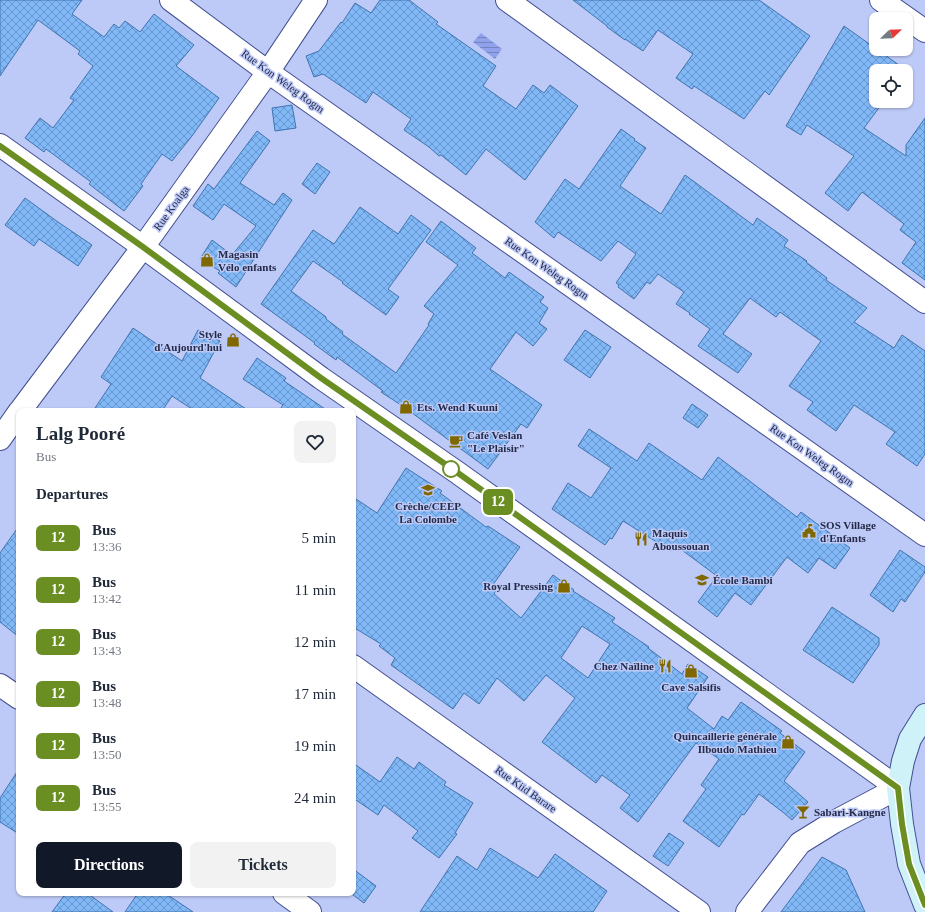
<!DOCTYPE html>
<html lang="en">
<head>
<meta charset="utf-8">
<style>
  body { margin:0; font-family:"Times New Roman",serif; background:#f2f2f3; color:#1f2937; height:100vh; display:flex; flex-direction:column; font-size:15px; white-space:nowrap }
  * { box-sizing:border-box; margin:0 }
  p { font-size:13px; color:#747a83 }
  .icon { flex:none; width:22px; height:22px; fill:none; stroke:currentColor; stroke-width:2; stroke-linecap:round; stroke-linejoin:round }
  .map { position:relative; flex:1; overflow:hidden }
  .drawer { position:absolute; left:16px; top:408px; width:340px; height:488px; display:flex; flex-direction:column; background:#fff; border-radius:8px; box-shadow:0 1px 3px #0004 }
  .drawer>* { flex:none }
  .badge { padding:0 8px; border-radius:6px; font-size:14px; line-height:26px }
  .needle { width:26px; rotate:67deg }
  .controls { position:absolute; left:869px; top:12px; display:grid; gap:8px }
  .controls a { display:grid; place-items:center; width:44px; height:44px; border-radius:8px; background:#fff; box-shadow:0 1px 3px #0004; font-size:20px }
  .map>.badge { position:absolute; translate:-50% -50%; box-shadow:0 0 0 2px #fff }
  h2 { padding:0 20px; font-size:15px; line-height:36px }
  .round { display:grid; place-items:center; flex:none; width:42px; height:42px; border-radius:8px; background:#f2f2f3 }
  .summary { display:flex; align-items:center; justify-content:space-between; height:68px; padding:0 20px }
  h1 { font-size:19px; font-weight:700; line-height:30px }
  .cta { display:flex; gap:8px; margin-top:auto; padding:8px 20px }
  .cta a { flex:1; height:46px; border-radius:8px; background:#111827; color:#fff; font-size:16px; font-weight:700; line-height:46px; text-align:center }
  .cta a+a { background:#f2f2f3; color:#1f2937 }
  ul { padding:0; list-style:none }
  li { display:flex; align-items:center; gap:12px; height:52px; padding:0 20px }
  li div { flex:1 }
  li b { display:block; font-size:15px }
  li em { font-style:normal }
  li .badge { min-width:44px; font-weight:700; text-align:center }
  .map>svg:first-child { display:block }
  .water { fill:url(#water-rules) }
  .building { fill:url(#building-cross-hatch); stroke:#4074af; fill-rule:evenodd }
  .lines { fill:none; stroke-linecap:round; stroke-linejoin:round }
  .minor-casing { stroke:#424f91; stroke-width:24 }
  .tertiary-casing { stroke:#424f91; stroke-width:24 }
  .secondary-casing { stroke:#424f91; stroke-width:24 }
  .minor { stroke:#fff; stroke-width:22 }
  .tertiary { stroke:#fff; stroke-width:22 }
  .secondary { stroke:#cff1f8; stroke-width:22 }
  .line-casing { stroke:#fff; stroke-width:9 }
  .line { stroke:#6b8e23; stroke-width:6 }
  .stop-dot { fill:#fff; stroke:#6b8e23; stroke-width:2 }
  .labels { text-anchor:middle; stroke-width:3; stroke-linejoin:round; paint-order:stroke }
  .street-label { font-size:11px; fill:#242a47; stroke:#bdc9f6 }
  .poi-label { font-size:11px; font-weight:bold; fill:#242a47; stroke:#bdc9f6; text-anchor:start }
</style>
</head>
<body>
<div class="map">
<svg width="925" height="912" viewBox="0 0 925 912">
  <defs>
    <pattern id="water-rules" width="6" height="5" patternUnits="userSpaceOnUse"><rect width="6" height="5" fill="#90a2ec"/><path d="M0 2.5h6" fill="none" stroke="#7584c1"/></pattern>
    <pattern id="building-cross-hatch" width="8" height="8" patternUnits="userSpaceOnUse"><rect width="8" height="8" fill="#81b8f7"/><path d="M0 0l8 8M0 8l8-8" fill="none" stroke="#6996ca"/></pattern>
  </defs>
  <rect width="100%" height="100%" fill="#bdc9f6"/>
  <path class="water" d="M481,33L502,49L495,59L473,42Z"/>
  <path class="building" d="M0,0H82L72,14L104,37L114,24L119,28L125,21L140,32L154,14L194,45L176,66L219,98L192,136L172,161L162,154L141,184L143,186L124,211L89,184L91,182L46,149L44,152L25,138L40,118L53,128L74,100L70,98L93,66L78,54L80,51L38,20L0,76Z
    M380,0H409L438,22L436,24L496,66L483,86L516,109L533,85L544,93L550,85L578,106L525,180L486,149L466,175L441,155L439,156L429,147L404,130L411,119L373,92L366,103L323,74L314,77L306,56L319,51L341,22L342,23L355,3L371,13Z
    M573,0H759L810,36L769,95L765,91L744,119L694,86L692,89L676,78L693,54L658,30L643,51L625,39V40L607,27V26Z
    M844,26L906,70L876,71V101H884L864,128L906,156V145L925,118V280L902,263L916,242L900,230L904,224L862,192L848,211L825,193L854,156L807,125L801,135L786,126Z
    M292,105L296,128L275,131L272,108Z
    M621,129L635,139L634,140L646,148L620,186L661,214L685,175L753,225L757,218L788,240L784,246L807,261L806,262L827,278L826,280L867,308L854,322L894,348L902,335L925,351V454L917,466L886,444L895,432L854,405L836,431L807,410L813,402L789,386L821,341L780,312L776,317L750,298L723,334L752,354L738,373L698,346L710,329L689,314L690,313L676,304L684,292L658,274L650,284L647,282L634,299L618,287L619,285L616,283L636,254L618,241L601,261L558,232L554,238L535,222L565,179L579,189Z
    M257,131L270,141L240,183L274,205L283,193L292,200L236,287L218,273L220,271L200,259L212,240L232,255L256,226L224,204L213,220L193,206L208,184L214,189Z
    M317,163L330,172L315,194L302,184Z
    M25,198L58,222L92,245L78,266L39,239L34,246L5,225Z
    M360,207L398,234L411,215L431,230L388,289L399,297L386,315L342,283L343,282L313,261L291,291L326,317V319L343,332L342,334L396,373L429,325L428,324L434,314L424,306L458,265L426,242L441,221L476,248L472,253L505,278L509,272L544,297L540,302L548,308L539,323L547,329L533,346L516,332L490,369L542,405L527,428L521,424L488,469L404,407L381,392L383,391L337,357L336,360L314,344L315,343L261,304L313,230L334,244Z
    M133,328L182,361L198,330L220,341L200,378L249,411H195L172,396L162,411H93L111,384L101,377Z
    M585,330L611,347L590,378L564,360Z
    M257,358L286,378L284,381L328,411H279L283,405L243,379Z
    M692,404L708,415L698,428L683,418Z
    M589,429L637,461L649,443L702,480L718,457L797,517L801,512L850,548L835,569L819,558L808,573L787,557L751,605L735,593L717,617L698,602L717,576L675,545L671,551L623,521L612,539L610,538L605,545L552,509L568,483L591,498L611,468L578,446Z
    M406,468L442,491L440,493L486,527L488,526L520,547L492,586L497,589L494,594L521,618L553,575L574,590L573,591L615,618L612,622L649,647L648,648L682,674L688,664L708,677L687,708L714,729L722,716L728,720L741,702L782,731L780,733L805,752L784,781L808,802L792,820L784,813L759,794L744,815L742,814L719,847L683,821L706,789L701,785L719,759L696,743L638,822L620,808L630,795L602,775L596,783L542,742L575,698L546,675L524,701L497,678L479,704L464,693L453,709L391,665L395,658L379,646L381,644L353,627V497L377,513ZM582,626L610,644L588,678L561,658Z
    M19,526V637L0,622V553Z
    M900,550L925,567V572L905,602L901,599L893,612L870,595Z
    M832,607L879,638V645L853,683L803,650Z
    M397,757L414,769L419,762L446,782L444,785L473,803L455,833L457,834L439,858L412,838L418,831L384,805L378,815L353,798V763L380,782Z
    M19,769V834L0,822V798Z
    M669,833L684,843L668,866L653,856Z
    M490,848L538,878L555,854L607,891L593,912H420L457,856L477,870Z
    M822,857L846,870L865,912H781Z
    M353,869L376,886L364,903L353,895Z
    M66,893H87L113,912H52Z
    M138,893H165L193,912H125Z"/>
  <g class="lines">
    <g class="minor-casing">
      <path id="minor" d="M171,0L268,72L925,535
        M507,0L925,302
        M881,0L925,31
        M20,411L143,247L268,72L316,0
        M0,439L19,412
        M353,666L699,912
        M0,685L19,698
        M284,893L310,912
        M747,912L800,843L834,822L898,788"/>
    </g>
    <g class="tertiary-casing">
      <path id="tertiary" d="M0,145L143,247L321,378L458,473L898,788"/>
    </g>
    <g class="secondary-casing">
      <path id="secondary" d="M925,715L910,739L903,761L898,788L902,824L909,864L925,905"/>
    </g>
    <use href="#minor" class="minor"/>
    <use href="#tertiary" class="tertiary"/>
    <use href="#secondary" class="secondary"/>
  </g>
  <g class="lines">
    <g class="line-casing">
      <path id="line" d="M0,146L143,247L321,378L458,473L898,788L902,824L909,864L925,905"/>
    </g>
    <use href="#line" class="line"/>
  </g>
  <defs>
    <g id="shop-bare" transform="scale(1.08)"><path d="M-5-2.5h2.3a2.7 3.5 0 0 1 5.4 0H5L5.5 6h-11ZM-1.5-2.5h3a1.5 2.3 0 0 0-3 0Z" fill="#806800" stroke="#bdc9f6" stroke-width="2.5" paint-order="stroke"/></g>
    <g id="cafe-bare" transform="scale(1.08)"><path d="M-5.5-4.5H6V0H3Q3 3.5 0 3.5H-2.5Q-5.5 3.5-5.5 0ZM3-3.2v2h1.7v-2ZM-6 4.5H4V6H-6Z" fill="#806800" stroke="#bdc9f6" stroke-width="2.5" paint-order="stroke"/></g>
    <g id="school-bare" transform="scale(1.08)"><path d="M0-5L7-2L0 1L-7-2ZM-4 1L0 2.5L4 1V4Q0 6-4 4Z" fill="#806800" stroke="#bdc9f6" stroke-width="2.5" paint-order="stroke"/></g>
    <g id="civic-bare" transform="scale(1.08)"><path d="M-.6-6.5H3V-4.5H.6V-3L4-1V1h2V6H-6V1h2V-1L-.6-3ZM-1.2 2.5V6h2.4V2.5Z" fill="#806800" stroke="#bdc9f6" stroke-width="2.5" paint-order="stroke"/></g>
    <g id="restaurant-bare" transform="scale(1.08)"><path d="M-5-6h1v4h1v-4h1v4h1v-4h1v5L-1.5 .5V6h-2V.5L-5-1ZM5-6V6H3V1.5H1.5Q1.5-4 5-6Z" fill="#806800" stroke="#bdc9f6" stroke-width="2.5" paint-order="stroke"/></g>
    <g id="bar-bare" transform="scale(1.08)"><path d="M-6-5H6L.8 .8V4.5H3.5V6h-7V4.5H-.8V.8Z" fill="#806800" stroke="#bdc9f6" stroke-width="2.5" paint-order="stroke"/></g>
  </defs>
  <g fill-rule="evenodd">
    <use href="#shop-bare" x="207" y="260"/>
    <use href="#shop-bare" x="233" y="340"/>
    <use href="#shop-bare" x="406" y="407"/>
    <use href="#cafe-bare" x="456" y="441"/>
    <use href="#school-bare" x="428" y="490"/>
    <use href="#civic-bare" x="809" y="531"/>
    <use href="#restaurant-bare" x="641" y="539"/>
    <use href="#school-bare" x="702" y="580"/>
    <use href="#shop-bare" x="564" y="586"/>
    <use href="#restaurant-bare" x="665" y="666"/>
    <use href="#shop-bare" x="691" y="671"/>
    <use href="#shop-bare" x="788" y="742"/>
    <use href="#bar-bare" x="803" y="812"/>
  </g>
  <circle class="stop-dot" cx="451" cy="469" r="8"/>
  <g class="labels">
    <g class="street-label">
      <text transform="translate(283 81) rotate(36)" y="4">Rue Kon Weleg Rogm</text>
      <text transform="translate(171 208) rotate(-54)" y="4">Rue Koalga</text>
      <text transform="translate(547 268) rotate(35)" y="4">Rue Kon Weleg Rogm</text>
      <text transform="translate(812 455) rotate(35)" y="4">Rue Kon Weleg Rogm</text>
      <text transform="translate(526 789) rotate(35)" y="4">Rue Kiid Barare</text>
    </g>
    <g class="poi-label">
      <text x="218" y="258">Magasin<tspan x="218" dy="13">Vélo enfants</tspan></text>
      <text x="222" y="338" text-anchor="end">Style<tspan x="222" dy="13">d'Aujourd'hui</tspan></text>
      <text x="417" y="411">Ets. Wend Kuuni</text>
      <text x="467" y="439">Café Veslan<tspan x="467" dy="13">"Le Plaisir"</tspan></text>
      <text x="428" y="510" text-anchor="middle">Crèche/CEEP<tspan x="428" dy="13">La Colombe</tspan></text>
      <text x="820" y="529">SOS Village<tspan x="820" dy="13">d'Enfants</tspan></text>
      <text x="652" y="537">Maquis<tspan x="652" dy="13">Aboussouan</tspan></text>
      <text x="713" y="584">École Bambi</text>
      <text x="553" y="590" text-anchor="end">Royal Pressing</text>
      <text x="654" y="670" text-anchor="end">Chez Naïline</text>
      <text x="691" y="691" text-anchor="middle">Cave Salsifis</text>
      <text x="777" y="740" text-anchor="end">Quincaillerie générale<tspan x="777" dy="13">Ilboudo Mathieu</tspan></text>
      <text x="814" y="816">Sabari-Kangne</text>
    </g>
  </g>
</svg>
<div class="controls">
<a><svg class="needle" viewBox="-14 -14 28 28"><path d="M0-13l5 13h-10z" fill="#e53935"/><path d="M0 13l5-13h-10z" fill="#747a83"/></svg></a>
<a><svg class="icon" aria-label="locate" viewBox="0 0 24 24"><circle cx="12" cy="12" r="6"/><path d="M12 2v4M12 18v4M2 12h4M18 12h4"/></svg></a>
</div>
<b class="badge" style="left:498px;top:502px;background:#6b8e23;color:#fff">12</b>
<section class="drawer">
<div class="summary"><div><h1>Lalg Pooré</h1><p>Bus</p></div><a class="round"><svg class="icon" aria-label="heart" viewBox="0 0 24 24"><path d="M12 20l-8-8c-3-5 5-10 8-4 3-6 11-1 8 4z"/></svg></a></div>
<h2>Departures</h2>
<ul>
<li><span class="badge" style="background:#6b8e23;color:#fff">12</span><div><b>Bus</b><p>13:36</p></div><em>5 min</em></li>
<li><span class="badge" style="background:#6b8e23;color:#fff">12</span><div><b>Bus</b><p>13:42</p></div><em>11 min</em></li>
<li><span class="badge" style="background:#6b8e23;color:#fff">12</span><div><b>Bus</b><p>13:43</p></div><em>12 min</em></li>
<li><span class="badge" style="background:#6b8e23;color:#fff">12</span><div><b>Bus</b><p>13:48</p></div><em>17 min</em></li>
<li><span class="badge" style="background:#6b8e23;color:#fff">12</span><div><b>Bus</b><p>13:50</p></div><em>19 min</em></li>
<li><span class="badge" style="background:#6b8e23;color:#fff">12</span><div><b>Bus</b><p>13:55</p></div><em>24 min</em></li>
</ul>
<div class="cta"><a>Directions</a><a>Tickets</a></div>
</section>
</div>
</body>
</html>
